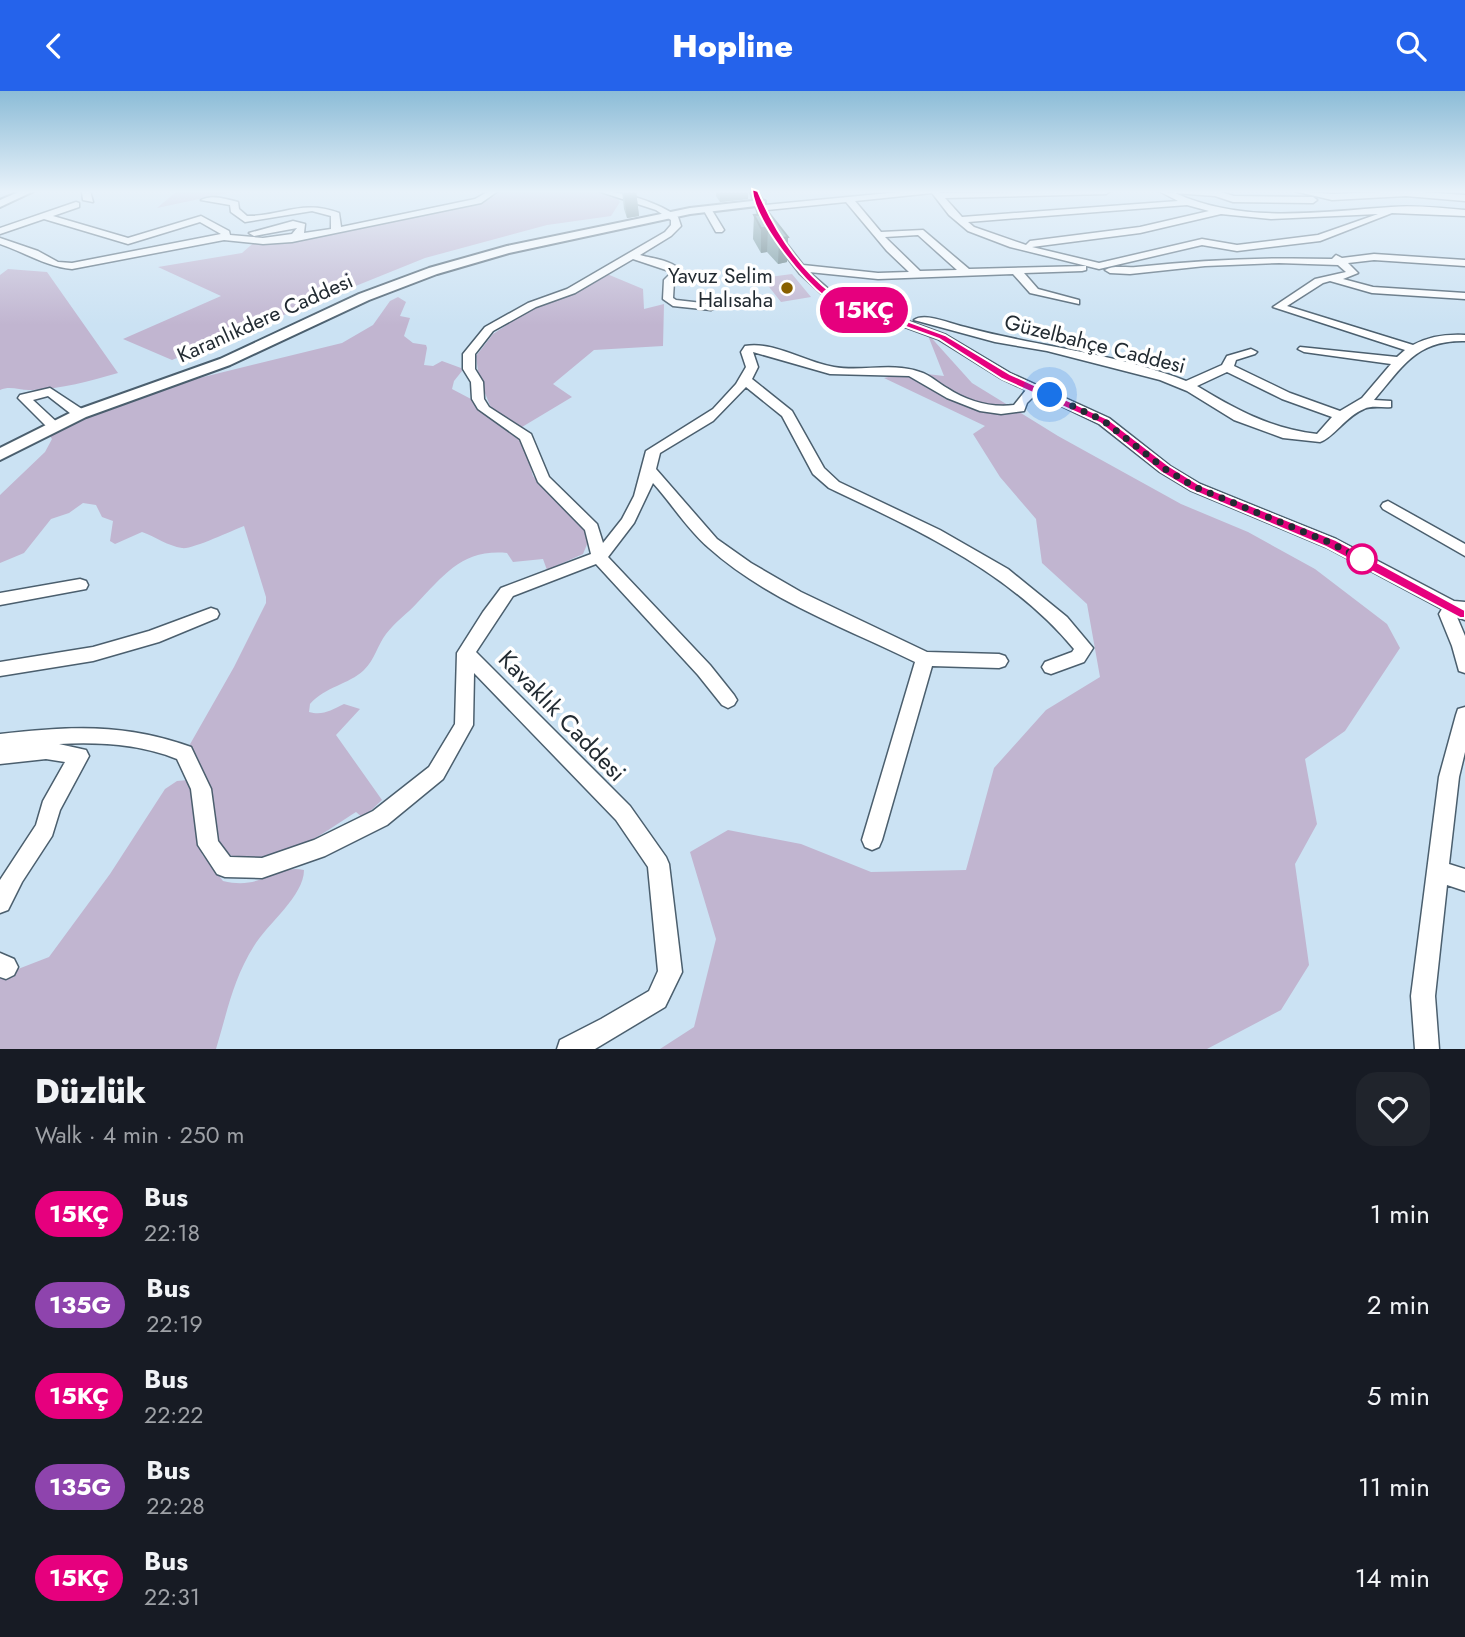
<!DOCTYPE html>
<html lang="en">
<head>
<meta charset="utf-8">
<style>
  body { margin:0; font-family:Jost,sans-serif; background:#20242c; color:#f1f3f6; height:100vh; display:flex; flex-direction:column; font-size:26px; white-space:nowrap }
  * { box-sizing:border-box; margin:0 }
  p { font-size:23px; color:#9ea1a6 }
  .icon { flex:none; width:38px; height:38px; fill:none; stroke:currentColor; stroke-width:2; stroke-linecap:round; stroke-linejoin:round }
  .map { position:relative; height:958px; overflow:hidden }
  .drawer { display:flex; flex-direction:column; background:#171b24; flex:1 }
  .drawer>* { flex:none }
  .badge { padding:0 14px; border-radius:23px; font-size:24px; line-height:46px }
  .you { position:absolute; width:35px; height:35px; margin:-18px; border:5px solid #fff; border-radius:50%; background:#1a73e8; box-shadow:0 0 0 10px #1a73e833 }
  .map>.badge { position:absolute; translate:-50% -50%; box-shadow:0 0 0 4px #fff }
  .round { display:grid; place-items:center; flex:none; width:74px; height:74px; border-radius:21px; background:#20242c }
  .head { display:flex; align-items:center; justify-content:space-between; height:119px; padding:0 35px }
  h1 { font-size:33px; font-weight:800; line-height:52px }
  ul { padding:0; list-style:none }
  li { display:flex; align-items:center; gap:21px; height:91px; padding:0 35px }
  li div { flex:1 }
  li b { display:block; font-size:26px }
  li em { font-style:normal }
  li .badge { min-width:77px; font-weight:700; text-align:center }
  header { display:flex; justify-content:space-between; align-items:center; height:91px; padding:0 35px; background:#2563eb; color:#fff; font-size:32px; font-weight:800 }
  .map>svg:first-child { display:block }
  .green { fill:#c1b5d0 }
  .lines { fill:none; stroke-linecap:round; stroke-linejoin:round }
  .minor-casing { stroke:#4b5f6e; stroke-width:3 }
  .major-casing { stroke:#4b5f6e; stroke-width:4 }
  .minor { fill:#fff; fill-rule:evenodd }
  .major { fill:#fff; fill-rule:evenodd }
  .wall { fill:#719196 }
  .shaded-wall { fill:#5c767a }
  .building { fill:#83a9af; stroke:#5c767a; stroke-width:2 }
  .line { fill:#e6007e; stroke:#fff; stroke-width:2 }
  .walk { stroke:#222b32; stroke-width:7; stroke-dasharray:0 12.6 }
  .poi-dot { fill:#886000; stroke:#fff; stroke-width:2.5 }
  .stop-dot { fill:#fff; stroke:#e6007e; stroke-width:3.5 }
  .labels { text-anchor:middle; stroke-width:7; stroke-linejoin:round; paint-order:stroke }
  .far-poi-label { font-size:21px; fill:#222b32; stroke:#fff; text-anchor:end }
  .far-street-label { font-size:21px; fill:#222b32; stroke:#fff }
  .street-label { font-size:24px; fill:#222b32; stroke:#fff }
</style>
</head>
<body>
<header><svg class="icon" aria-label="back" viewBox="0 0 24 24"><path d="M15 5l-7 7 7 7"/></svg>Hopline<svg class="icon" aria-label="search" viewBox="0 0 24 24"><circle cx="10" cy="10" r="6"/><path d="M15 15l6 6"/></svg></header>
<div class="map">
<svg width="1465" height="958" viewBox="0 0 1465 958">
  <rect width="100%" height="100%" fill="#cbe2f3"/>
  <path class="green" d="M177,100H237L157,117Z
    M484,100H613L620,111L611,125L547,134L425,167L172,269L123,248L221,205L158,176L242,162L258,148C330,150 407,122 478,108Z
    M8,178L47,181L118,282C89,290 62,298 32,299C20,300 11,294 0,299V184Z
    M607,183L643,198L644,218L664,213L663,255L594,259L553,293L572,306L522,336L491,317L479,287L476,265L493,243L532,217L567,206Z
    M792,183L811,206L781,211L762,187Z
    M398,206L406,211L400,225L410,227L404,245L413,252L426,254L427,257L424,274L433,275L442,270L461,277L462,280L454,290L452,298L471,308L478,319L522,346L533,385L587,441L588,451L583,463L547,479L543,468L513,471L507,462C463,458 445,483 417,512C408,522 395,531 386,543C377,555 375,568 364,579C348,594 326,595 310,613L309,621C323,625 331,619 344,613L360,618L336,644L382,709L363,727L356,721C324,741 243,804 217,747C211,733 212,714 207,699C203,684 195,669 189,655L234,576L266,512V506L244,435C231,440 191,459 182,457C168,455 156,446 142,441L115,453L110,450L113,430L102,426L96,414L83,412L69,422L51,428L24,462L0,472V404L45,361L52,348L48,342L107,315L179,292L342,252L373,234L390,210Z
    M927,242L972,292L1058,345L1181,413L1248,441L1315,478L1387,533L1400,557L1345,640L1305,668L1317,733L1295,773L1309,874L1281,919L1207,958H660L694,936L716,848L690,761L728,739L801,753L871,781L966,779L994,677L1046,619L1100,586L1087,513L1042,472L1036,428L1000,386L973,343L985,335L884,287L910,281L944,285Z
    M188,689L192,695L202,763L223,790C263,800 274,773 304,779C304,805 268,832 254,855C233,888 227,922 216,958H0V885L49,866L110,783L165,698L177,690Z"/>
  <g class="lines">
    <g class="minor-casing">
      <path id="minor" d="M82,100H90L93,111L83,109Z
        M489,100H498L481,112L292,151L263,153L224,149L72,178C47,176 24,161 0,153V147L38,160L58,171L72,172L221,143L200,131L128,153L44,128L0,143V137L76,111L79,112V116L53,125L128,147L201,125L229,140L230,144L263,147L292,143L297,137L254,145L249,142L293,130L305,133L304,142L331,138V125L312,120L245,131L231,121L230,114L201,109C212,103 226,108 238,111L239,118L247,125C282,125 303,108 339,122L341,136L475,108Z
        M598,100C620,99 660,112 678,126L681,135L671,145L640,164C654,168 673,169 682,181L674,190L673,207L676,209L711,213L716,216L711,219L673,215L663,208L664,189L672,181L633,168L575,202L536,216L493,240L475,263V278L483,291L484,308L489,316L531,343L549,386L597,433L603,452L622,428L634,405L646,360L713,318L736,293L746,276L741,261L745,255C774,250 805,271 834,276C862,281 891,271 920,281C930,284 938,292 947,297C967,310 991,317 1014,314L1026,299L1002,288L938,248L826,207L800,183L775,151L761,130L750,100H758L765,114L910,100H939L941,102L1110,100L1106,103L945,107L962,126L1178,110L1159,100L1174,102L1173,100H1217L1234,105L1313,106L1317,109L1313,112L1233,111L1215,105L1175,102C1244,133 1318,121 1391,116C1414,114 1441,117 1465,119V125L1392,122L1320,150L1237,160L1202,154L1099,178L1010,156L968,140L949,124L932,102L855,110L881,141L923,139L969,178L1086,175V179L1082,180L1024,182L1038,198L1079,209V213L1030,202L1013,183L878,188L809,181L834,203L946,244L1010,282L1109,327L1170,375L1200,393L1336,448L1454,510L1465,511V529L1457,526L1465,545V582L1459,580L1452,555L1439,523L1442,518L1326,456L1190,399L1160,381L1099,333L1036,303L1027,312L1024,320L1001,323L980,320L947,307L909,285L830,283L753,261L758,276L752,288L792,320L824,377L839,391L940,439L1008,478L1067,526L1093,557L1084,571L1051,583L1045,581L1042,576L1045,571L1072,561L1074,558C1010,481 918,439 829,397L813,383L782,325L746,296L713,330L660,362L656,378L717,448L751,472L801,501L927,561L999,563L1005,565L1008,570L1005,575L999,577L932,575L882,749L879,756L872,759L865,756L862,749L915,571C846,537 767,509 709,457C687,438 672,413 653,392L634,432L608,466L710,574L734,604L737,609L734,614L728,617L722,614L698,584L596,473L513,505L476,561L630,715L666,766L669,773L682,881L665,916L595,958H557L560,949L601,928L649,900L658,880L648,776L616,729L474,582L473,634L443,688L387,734L325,765L262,787L225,786L217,783L198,754L191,698L177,668C139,653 99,651 59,653L86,659L89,665L60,719L52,745L22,791L8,819L0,822V789L36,734L43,710L65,671L46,668L0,673V643C69,635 125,632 191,656L211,698L218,750L230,766L262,767L314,749L373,720L429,676L455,633L457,562L483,521L501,497L591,463L585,439L538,391L520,348L478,318L472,308L471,291L463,278V263L485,236L528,212L567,198L665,141L671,134V129L656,119ZM846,111L887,160L909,181L878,182L803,174L776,139L767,119ZM1187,114L1209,120L1140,136L1030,150L1026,154L974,136L968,131ZM1221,123L1271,128L1378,123L1318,144L1237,154L1202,148L1099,172L1032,156L1140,142ZM918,144L957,179L920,180L885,146Z
        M1294,100L1332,103L1408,100L1465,104V110L1406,105L1332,109Z
        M704,116H710L724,139L722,141H716L703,118Z
        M1374,163L1465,169V175L1374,169L1348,172L1358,182L1343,188L1373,196L1465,202V208L1372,202L1330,190L1323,192L1287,215L1413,254C1430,245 1446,243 1465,244V250C1416,249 1403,275 1374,309L1391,310V316C1383,317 1372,314 1364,318C1346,325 1333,347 1320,351L1283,347L1234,329L1187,300L1160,289L1047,260L995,251L914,229C925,221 951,233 965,236C1038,256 1116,262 1186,290L1222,274L1227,265L1251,258L1257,261L1255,263L1236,269L1234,275L1290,302L1340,320L1362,307L1391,273L1304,261L1298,258L1300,256L1397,266L1405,259L1273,216L1315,188L1346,181L1338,174L1279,172L1205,175L1130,183L1110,182L1105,179C1113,174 1126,177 1136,176C1202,169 1266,166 1332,168L1336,164L1342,167ZM1227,281L1282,308L1332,326L1317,343C1271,338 1235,318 1197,295Z
        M50,297L85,320V326H75L48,305L33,309L61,335L59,338H49L18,307L20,304Z
        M1388,410L1465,453V465L1383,418L1381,415L1383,412Z
        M80,488L86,490L88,494L86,498L0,514V502Z
        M211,517L217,519L219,523L217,527L159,551L93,570L0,585V571L93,556L149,540Z
        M1465,616V661L1459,686L1449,773L1465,778V800L1447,794L1435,905L1439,958H1415L1411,905L1439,686L1456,624L1458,618Z
        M0,862L14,868L18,876L14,884L6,888L0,886Z"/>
    </g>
    <g class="major-casing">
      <path id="major" d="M21,100H34L0,116V109Z
        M761,109L765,110V114L690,123L509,162L437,183L369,209L230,274L86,326L0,369V357L74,320L220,268L359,203L429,177L507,155L690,117Z"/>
    </g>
    <use href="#minor" class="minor"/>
    <use href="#major" class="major"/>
  </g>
  <path class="wall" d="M622,100H636L639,125L627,127L624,118Z
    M716,100H748V108L720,111L716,105Z
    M754,124L788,146L787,171L778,173L767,161L761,162L753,148Z"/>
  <path class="shaded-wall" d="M636,100L639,125L627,127L624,102Z
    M720,100H748V108L720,111Z
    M761,137H768L767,161L761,162Z
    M788,146L787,171L778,173L779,148Z"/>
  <path class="building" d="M770,123L788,146L779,148L768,137H761L754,124Z"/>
  <linearGradient id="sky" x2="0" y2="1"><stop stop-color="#8cbcd7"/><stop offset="0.43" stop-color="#e8f2fa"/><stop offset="1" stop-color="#e8f2fa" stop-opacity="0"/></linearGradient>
  <rect width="1465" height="234" fill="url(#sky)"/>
  <path class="line" d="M752,98L758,100C774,138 799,177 833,203L945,244L1010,283L1108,328L1169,375L1200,394L1336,449L1465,519V527H1460L1326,456L1191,399L1161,381L1100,332L1002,288L939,248L826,207C801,187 754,130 752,98Z"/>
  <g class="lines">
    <path class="walk" d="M1050,304L1104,330L1165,378L1195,396L1331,452L1371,473L1362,468"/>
  </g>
  <circle class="poi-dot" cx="787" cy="197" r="7"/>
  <circle class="stop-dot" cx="1362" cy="468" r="14"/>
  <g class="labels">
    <g class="far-poi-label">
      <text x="773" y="192">Yavuz Selim<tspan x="773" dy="24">Halısaha</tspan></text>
    </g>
    <g class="far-street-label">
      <text transform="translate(265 227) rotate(-24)" y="7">Karanlıkdere Caddesi</text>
      <text transform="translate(1095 253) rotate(14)" y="7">Güzelbahçe Caddesi</text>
    </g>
    <g class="street-label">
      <text transform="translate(562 625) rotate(46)" y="8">Kavaklık Caddesi</text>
    </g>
  </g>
</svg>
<div class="you" style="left:1050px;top:304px"></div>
<b class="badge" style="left:864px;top:219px;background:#e6007e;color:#fff">15KÇ</b>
</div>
<section class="drawer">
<div class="head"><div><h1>Düzlük</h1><p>Walk · 4 min · 250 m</p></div><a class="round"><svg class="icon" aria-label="heart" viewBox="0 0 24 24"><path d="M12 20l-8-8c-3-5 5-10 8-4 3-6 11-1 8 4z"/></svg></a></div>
<ul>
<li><span class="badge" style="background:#e6007e;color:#fff">15KÇ</span><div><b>Bus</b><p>22:18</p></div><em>1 min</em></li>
<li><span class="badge" style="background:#8e44ad;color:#fff">135G</span><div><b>Bus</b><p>22:19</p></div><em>2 min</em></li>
<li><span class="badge" style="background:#e6007e;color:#fff">15KÇ</span><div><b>Bus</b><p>22:22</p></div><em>5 min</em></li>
<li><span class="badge" style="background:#8e44ad;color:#fff">135G</span><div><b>Bus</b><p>22:28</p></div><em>11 min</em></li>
<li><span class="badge" style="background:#e6007e;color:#fff">15KÇ</span><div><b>Bus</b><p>22:31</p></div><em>14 min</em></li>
</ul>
</section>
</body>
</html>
